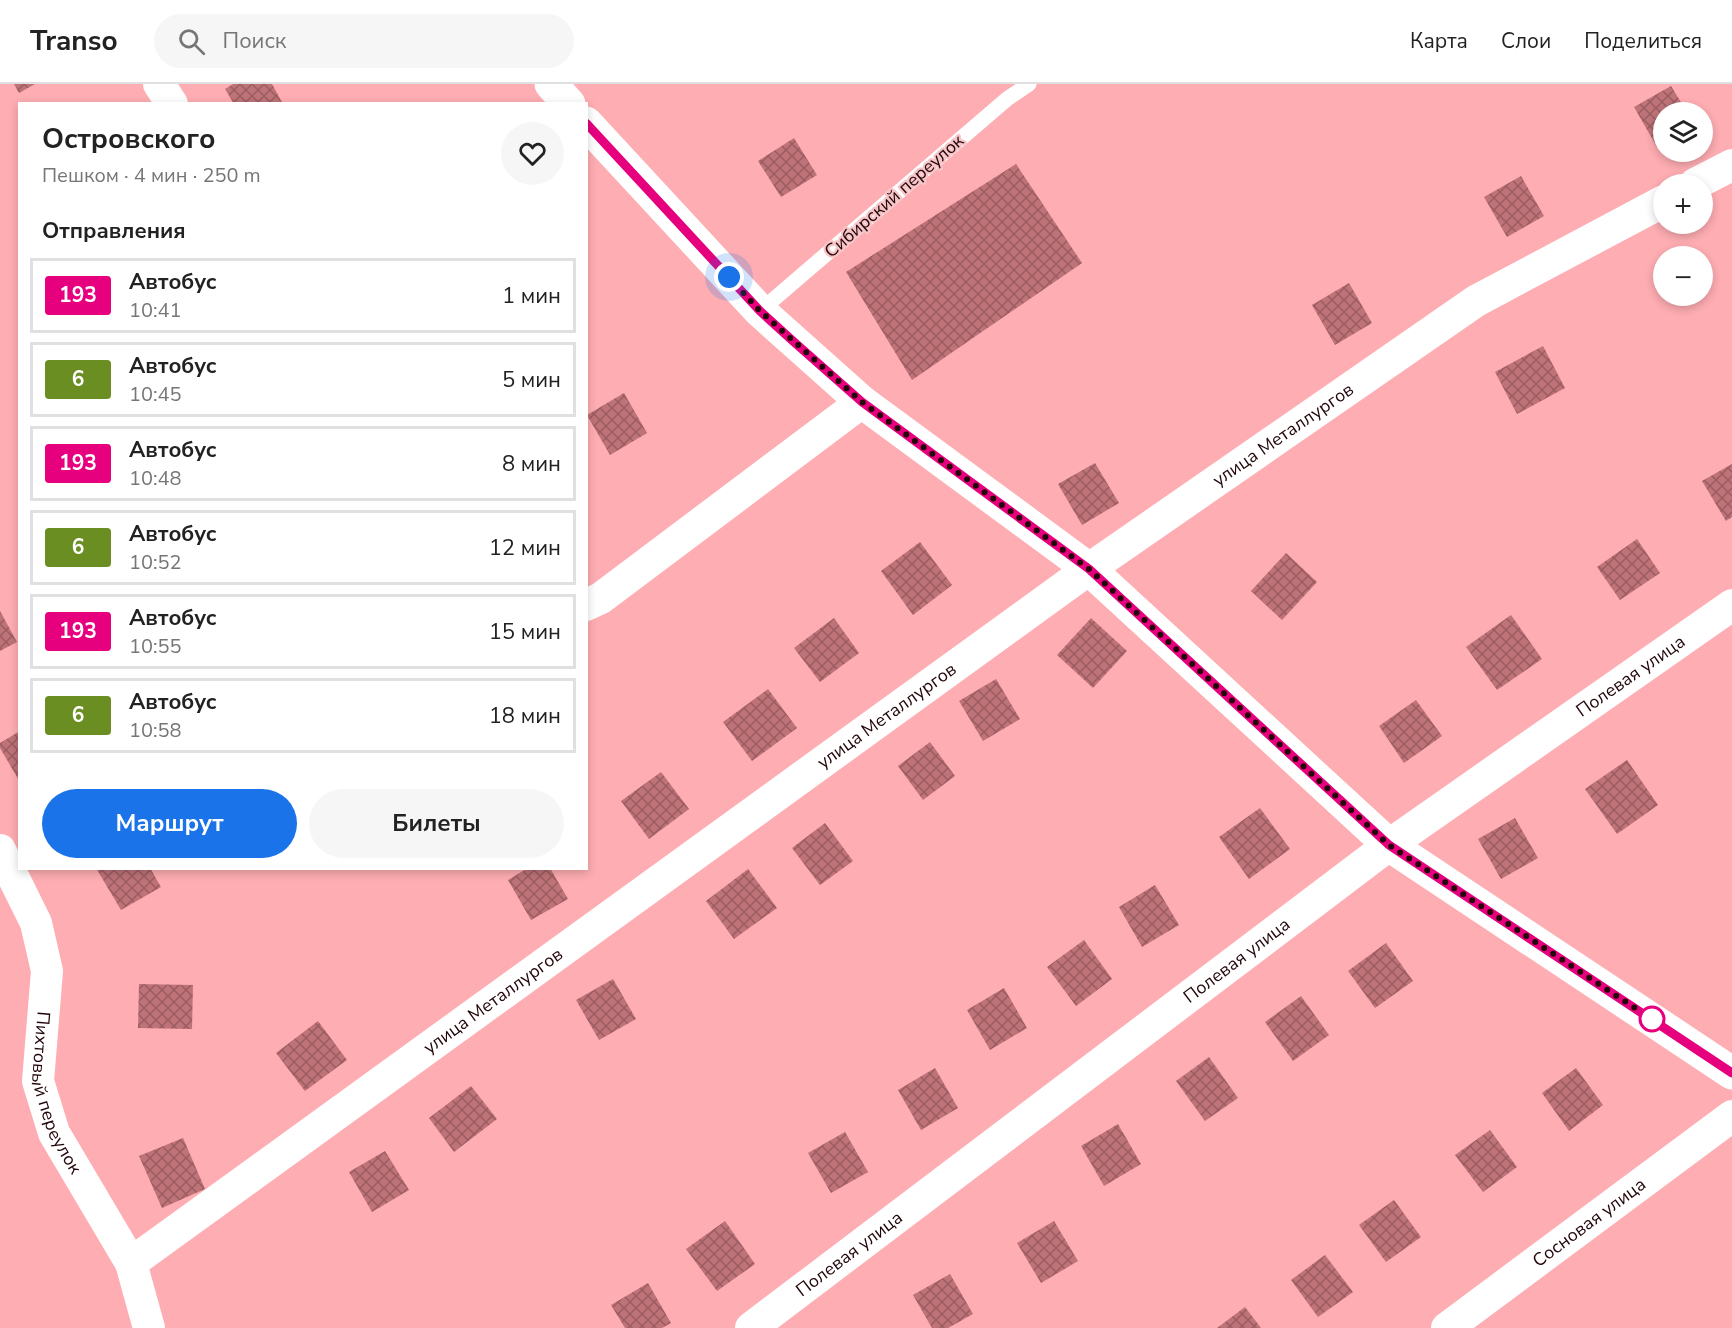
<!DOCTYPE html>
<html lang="ru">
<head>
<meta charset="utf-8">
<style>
  body { margin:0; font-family:"Nunito Sans",sans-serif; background:#f6f6f6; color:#222; height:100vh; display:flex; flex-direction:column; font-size:22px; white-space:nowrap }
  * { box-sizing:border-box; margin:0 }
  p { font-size:20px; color:#767676 }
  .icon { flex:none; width:33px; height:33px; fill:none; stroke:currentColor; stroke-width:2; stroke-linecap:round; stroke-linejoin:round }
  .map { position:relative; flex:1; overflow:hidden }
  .details { position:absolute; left:18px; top:18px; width:570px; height:768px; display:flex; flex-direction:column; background:#fff; border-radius:0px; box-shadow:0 3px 9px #0003 }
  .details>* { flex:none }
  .badge { padding:0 12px; border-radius:4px; font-size:21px; line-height:39px }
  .buttons { position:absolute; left:1653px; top:18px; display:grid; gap:12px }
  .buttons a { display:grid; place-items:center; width:60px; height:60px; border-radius:50%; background:#fff; box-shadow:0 3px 9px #0003; font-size:30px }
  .you { position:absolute; width:30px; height:30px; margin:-15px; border:4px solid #fff; border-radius:50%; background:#1a73e8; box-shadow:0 0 0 9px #1a73e833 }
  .map>.badge { position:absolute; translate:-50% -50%; box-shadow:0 0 0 3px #fff }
  h2 { padding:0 24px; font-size:22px; line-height:54px }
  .round { display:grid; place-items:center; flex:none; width:63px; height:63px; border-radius:32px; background:#f6f6f6 }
  .summary { display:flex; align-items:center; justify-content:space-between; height:102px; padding:0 24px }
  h1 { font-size:28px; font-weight:700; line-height:45px }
  .primary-button { display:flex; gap:12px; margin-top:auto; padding:12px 24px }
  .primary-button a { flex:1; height:69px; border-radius:36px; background:#1a73e8; color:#fff; font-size:24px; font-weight:700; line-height:69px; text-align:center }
  .primary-button a+a { background:#f6f6f6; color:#222 }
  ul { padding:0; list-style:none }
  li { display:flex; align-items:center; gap:18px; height:75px; margin:0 12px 9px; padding:0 12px; border:3px solid #e0e0e0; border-radius:0px }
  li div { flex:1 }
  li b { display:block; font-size:22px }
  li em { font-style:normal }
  li .badge { min-width:66px; font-weight:700; text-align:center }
  header { display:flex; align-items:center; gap:36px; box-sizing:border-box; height:84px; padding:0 30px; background:#fff; border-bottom:2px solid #e0e0e0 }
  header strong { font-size:28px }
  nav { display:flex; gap:33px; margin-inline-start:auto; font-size:21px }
  .search { width:420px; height:54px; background:#f6f6f6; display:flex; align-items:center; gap:15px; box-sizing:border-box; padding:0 21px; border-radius:33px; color:#767676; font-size:22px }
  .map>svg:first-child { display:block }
  .building { fill:url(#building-cross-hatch) }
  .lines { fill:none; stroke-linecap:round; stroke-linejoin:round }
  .lane { stroke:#fff; stroke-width:15 }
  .street { stroke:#fff; stroke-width:32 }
  .secondary { stroke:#fff; stroke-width:33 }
  .line-casing { stroke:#fff; stroke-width:14 }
  .line { stroke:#e6007e; stroke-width:9 }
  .walk { stroke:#22060a; stroke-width:6; stroke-dasharray:0 10.8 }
  .stop-dot { fill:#fff; stroke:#e6007e; stroke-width:3 }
  .labels { text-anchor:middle; stroke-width:4.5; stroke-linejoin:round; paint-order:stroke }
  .street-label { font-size:18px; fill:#22060a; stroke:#f7c5c7 }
</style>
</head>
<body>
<header>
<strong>Transo</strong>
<div class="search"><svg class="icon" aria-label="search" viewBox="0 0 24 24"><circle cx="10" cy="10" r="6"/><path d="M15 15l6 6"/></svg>Поиск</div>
<nav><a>Карта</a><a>Слои</a><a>Поделиться</a></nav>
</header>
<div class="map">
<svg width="1732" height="1244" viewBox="0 0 1732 1244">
  <defs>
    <pattern id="building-cross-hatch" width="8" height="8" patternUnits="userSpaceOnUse" patternTransform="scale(1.5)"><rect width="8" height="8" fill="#be7378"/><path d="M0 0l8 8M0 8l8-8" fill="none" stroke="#9a5c61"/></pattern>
  </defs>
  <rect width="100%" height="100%" fill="#feadb2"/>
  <path class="building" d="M14,0H35L19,9Z
    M233,0H272L283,20H234L225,5Z
    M1671,2L1687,28H1664V60L1657,63L1634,23Z
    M794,54L817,91L781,113L758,77Z
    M1016,80L1082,179L912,296L846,188Z
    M1521,92L1544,132L1507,153L1484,113Z
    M1349,199L1372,239L1335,261L1312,221Z
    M1543,262L1565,304L1517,330L1495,288Z
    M624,309L647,349L610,371L587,331Z
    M1095,379L1119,419L1082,441L1058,400Z
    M1732,380V433L1726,437L1702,397Z
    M1637,455L1660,489L1620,516L1597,483Z
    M920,458L952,501L913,531L881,487Z
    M1286,469L1317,498L1282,536L1251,507Z
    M0,527L17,558L0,567Z
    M1511,531L1542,575L1497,606L1466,563Z
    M834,534L859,569L820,598L794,564Z
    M1091,534L1127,567L1093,604L1057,571Z
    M996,595L1020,635L983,657L959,617Z
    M768,605L797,644L752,677L723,638Z
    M1416,616L1442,652L1404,679L1379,642Z
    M20,647V698L0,664V659Z
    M930,658L955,692L923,716L898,682Z
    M1627,676L1658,721L1617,750L1585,705Z
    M661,688L689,725L649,755L621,717Z
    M1260,724L1290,765L1249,795L1219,753Z
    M1515,734L1538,774L1501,795L1478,755Z
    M825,739L853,777L820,801L792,764Z
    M96,784H150L161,803L121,826Z
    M528,784H550L568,815L531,836L508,796Z
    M748,785L777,824L734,855L706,817Z
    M1155,801L1179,841L1142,863L1119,823Z
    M1084,856L1112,895L1076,922L1047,883Z
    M1386,859L1413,897L1375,924L1348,887Z
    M613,895L636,935L599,956L576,916Z
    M139,900L193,901L192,945L138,944Z
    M1004,904L1027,944L990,966L967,926Z
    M1301,912L1329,951L1293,977L1265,938Z
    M318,937L347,976L305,1007L276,969Z
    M1209,973L1238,1014L1205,1037L1176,997Z
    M935,984L958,1024L921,1046L898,1006Z
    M1576,984L1603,1021L1569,1047L1542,1009Z
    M471,1002L497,1035L454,1068L429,1034Z
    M1118,1040L1141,1080L1104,1102L1081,1062Z
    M1490,1046L1517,1083L1483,1108L1455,1071Z
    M845,1048L868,1088L831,1109L808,1069Z
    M183,1054L205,1105L162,1124L139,1072Z
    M385,1067L409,1106L372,1128L349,1088Z
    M1394,1116L1421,1153L1386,1178L1359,1141Z
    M725,1137L755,1180L717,1207L686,1165Z
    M1054,1137L1078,1177L1041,1199L1017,1159Z
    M1325,1171L1353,1208L1318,1233L1291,1196Z
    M950,1190L973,1230L948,1244H932L913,1211Z
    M648,1199L671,1239L662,1244H625L611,1221Z
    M1245,1223L1261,1244H1217Z"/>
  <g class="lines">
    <path class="lane" d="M760,227L1007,15L1029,0"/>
    <g class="street">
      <path d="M159,0L172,20"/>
      <path d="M1695,100L1732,81"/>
      <path d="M586,521L601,514L862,318"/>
      <path id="s1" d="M0,766L36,839L47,887L38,997L54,1049L131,1179L149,1244"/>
      <path id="s2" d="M131,1179L1089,485L1476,217L1664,117"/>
      <path id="s3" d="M751,1244L1389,761L1732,521"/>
      <path id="s4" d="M1447,1244L1732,1032"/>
    </g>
    <path class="secondary" d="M551,0L569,20
      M586,39L760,227L862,318L1089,485L1389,761L1732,989"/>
  </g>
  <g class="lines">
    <g class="line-casing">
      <path id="line" d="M586,39L760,227L794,258L862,318L1089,485L1389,761L1732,989"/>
    </g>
    <use href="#line" class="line"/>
    <path class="walk" d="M729,193L760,227L862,318L1089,485L1389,761L1656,938L1652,935"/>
  </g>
  <circle class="stop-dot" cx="1652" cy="935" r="12"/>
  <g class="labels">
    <g class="street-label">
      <text transform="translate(894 112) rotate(-41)" y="6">Сибирский переулок</text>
      <text dy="6" stroke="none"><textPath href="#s2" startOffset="1419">улица Металлургов</textPath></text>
      <text dy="6" stroke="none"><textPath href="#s3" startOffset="1095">Полевая улица</textPath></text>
      <text dy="6" stroke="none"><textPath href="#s2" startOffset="933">улица Металлургов</textPath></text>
      <text dy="6" stroke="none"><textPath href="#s3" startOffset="609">Полевая улица</textPath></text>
      <text dy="6" stroke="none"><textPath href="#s2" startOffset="447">улица Металлургов</textPath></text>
      <text dy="6" stroke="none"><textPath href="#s1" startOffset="256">Пихтовый переулок</textPath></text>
      <text dy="6" stroke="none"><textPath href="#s4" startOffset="177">Сосновая улица</textPath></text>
      <text dy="6" stroke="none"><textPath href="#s3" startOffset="123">Полевая улица</textPath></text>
    </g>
  </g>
</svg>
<div class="buttons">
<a><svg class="icon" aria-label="layers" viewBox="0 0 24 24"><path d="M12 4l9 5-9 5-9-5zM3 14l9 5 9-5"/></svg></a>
<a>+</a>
<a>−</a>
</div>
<div class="you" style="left:729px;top:193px"></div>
<section class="details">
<div class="summary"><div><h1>Островского</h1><p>Пешком · 4 мин · 250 m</p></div><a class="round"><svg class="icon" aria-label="heart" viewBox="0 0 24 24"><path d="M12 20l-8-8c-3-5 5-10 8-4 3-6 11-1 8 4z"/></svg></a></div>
<h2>Отправления</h2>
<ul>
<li><span class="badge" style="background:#e6007e;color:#fff">193</span><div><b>Автобус</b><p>10:41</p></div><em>1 мин</em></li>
<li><span class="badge" style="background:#6b8e23;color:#fff">6</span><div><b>Автобус</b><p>10:45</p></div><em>5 мин</em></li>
<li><span class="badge" style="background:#e6007e;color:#fff">193</span><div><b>Автобус</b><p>10:48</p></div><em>8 мин</em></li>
<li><span class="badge" style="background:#6b8e23;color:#fff">6</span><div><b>Автобус</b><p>10:52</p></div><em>12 мин</em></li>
<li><span class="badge" style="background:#e6007e;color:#fff">193</span><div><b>Автобус</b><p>10:55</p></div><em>15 мин</em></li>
<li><span class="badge" style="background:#6b8e23;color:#fff">6</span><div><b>Автобус</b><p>10:58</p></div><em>18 мин</em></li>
</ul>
<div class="primary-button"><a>Маршрут</a><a>Билеты</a></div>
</section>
</div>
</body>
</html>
